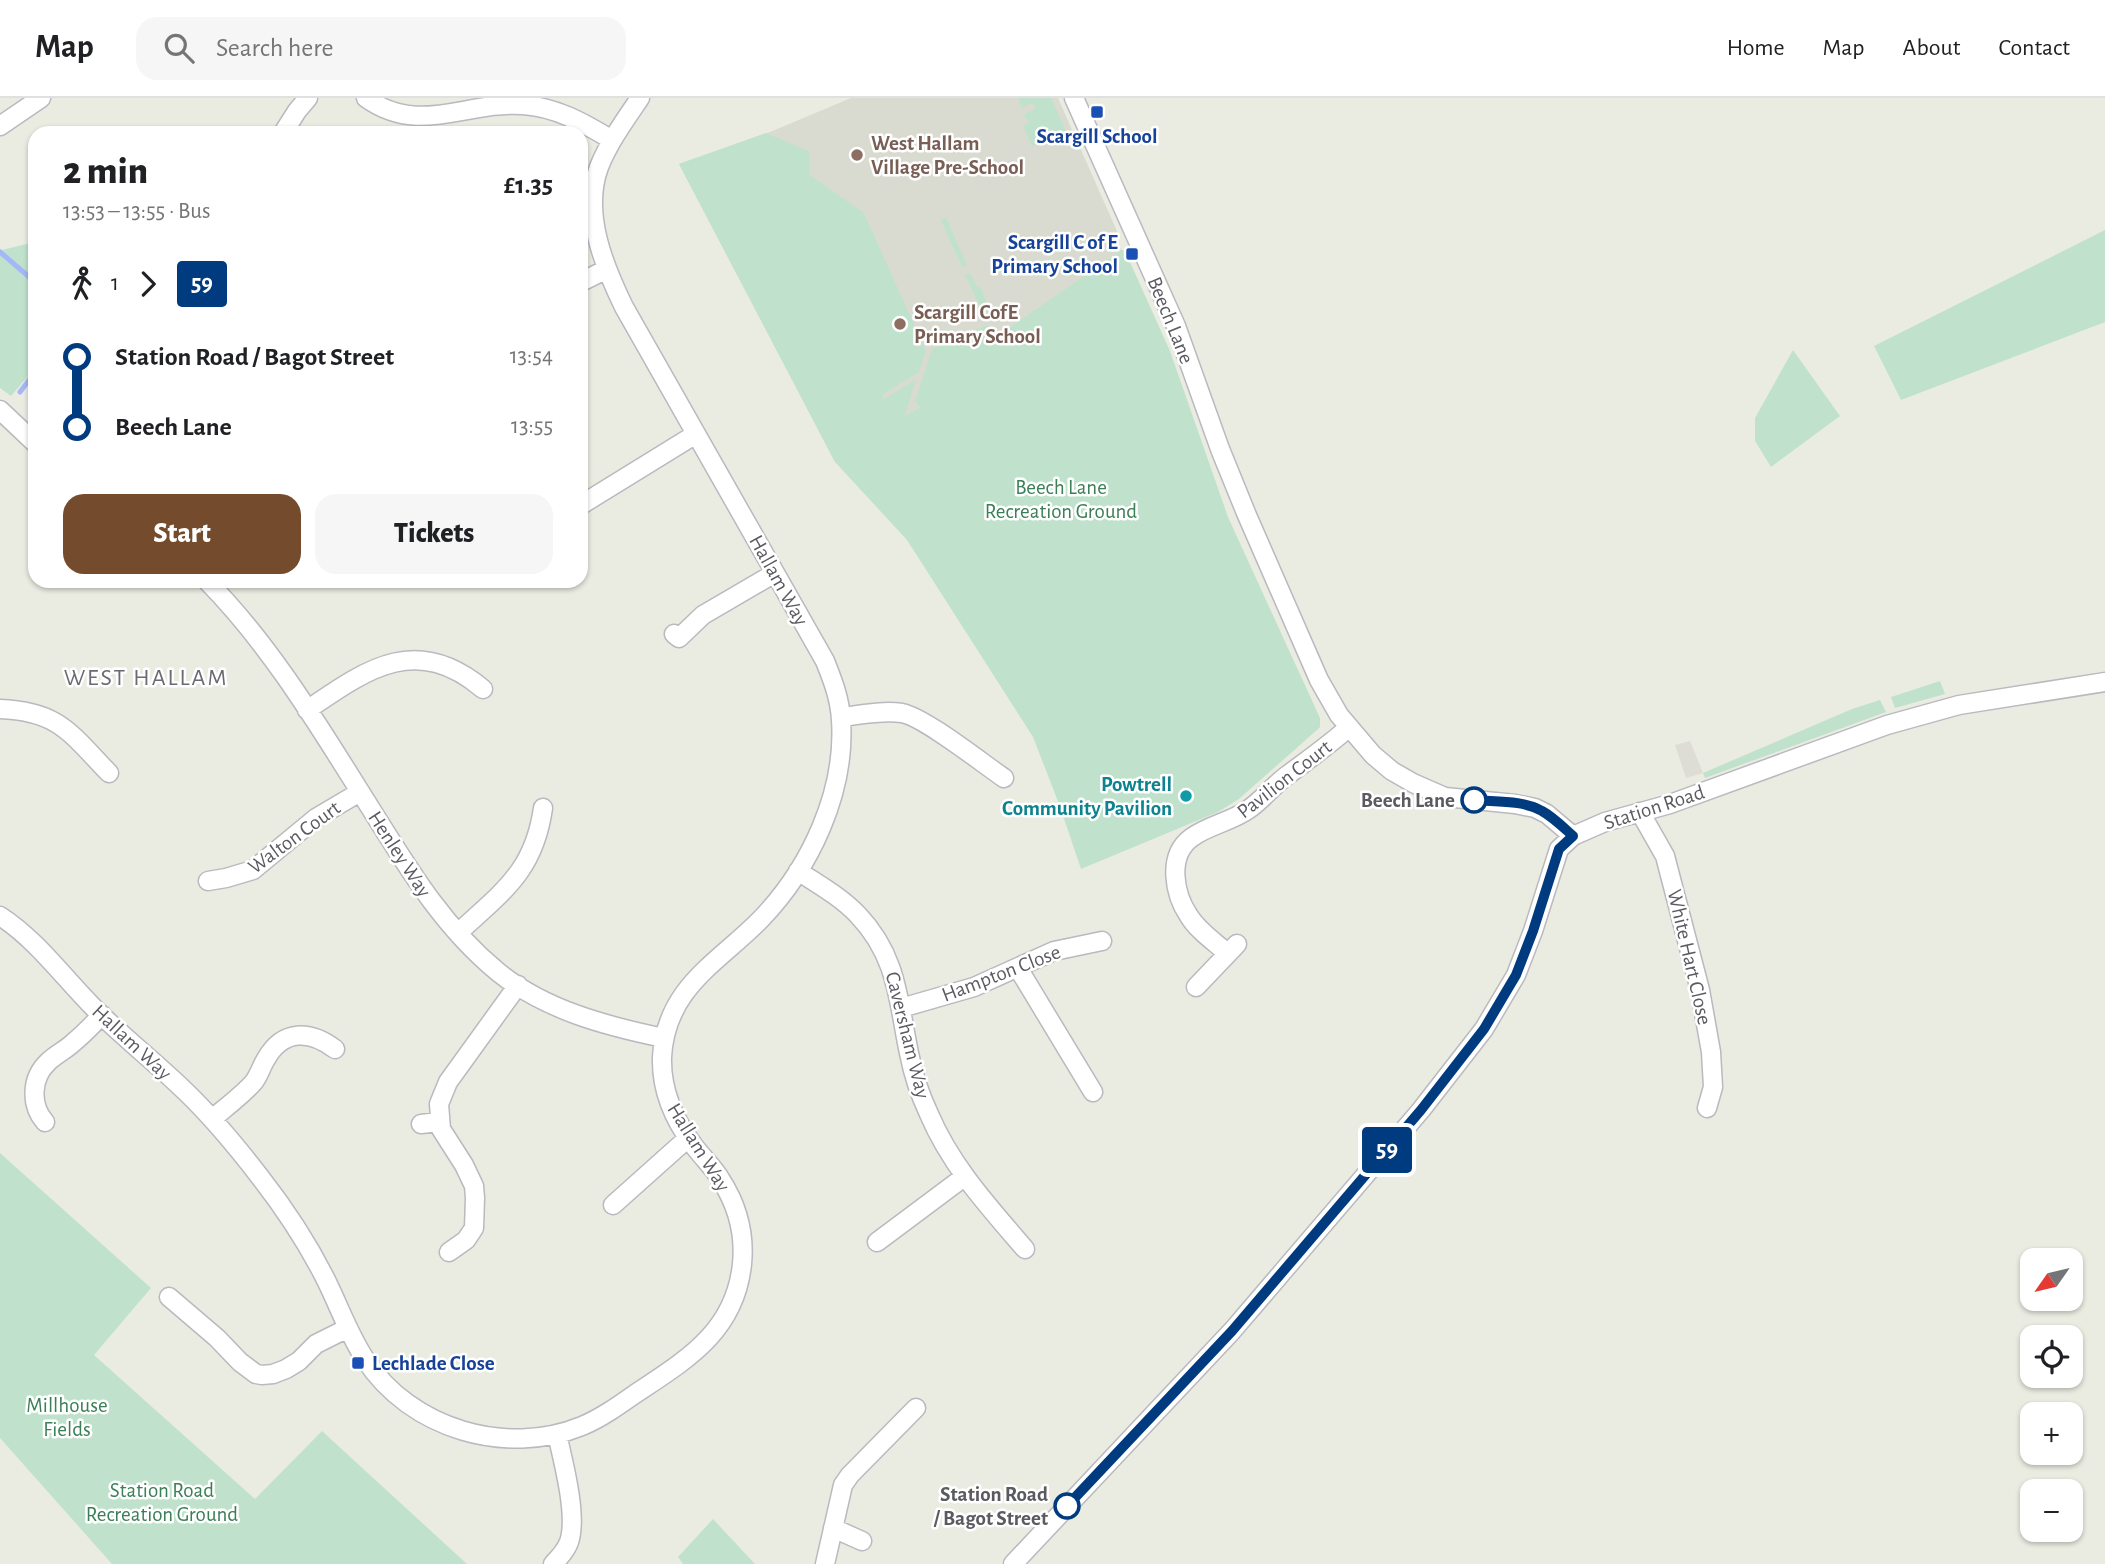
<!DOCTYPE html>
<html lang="en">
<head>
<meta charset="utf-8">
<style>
  body { margin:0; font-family:"Alegreya Sans",sans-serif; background:#f6f6f6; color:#202124; height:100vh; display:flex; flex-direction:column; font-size:26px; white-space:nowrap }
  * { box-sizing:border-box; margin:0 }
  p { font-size:23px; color:#757577 }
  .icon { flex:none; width:38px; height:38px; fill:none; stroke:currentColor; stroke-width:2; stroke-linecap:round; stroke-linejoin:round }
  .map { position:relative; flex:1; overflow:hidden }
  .sheet { position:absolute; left:28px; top:28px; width:560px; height:462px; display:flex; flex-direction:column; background:#fff; border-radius:21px; box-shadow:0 2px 5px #0004 }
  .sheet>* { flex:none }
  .badge { padding:0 14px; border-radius:5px; font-size:24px; line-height:46px }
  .needle { width:46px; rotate:236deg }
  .controls { position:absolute; left:2020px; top:1150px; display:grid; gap:14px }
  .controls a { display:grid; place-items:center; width:63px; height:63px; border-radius:14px; background:#fff; box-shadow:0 2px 5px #0004; font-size:35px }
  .map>.badge { position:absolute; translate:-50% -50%; box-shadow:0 0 0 4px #fff }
  .legs { display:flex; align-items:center; gap:10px; height:77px; padding:0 35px; font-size:23px }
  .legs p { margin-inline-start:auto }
  .overview { display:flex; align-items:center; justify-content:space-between; height:119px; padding:0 35px }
  h1 { font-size:38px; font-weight:800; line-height:52px }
  .cta { display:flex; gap:14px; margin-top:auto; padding:14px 35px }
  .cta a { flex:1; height:80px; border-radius:21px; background:#744b2d; color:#fff; font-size:28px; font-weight:800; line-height:80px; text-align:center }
  .cta a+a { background:#f6f6f6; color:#202124 }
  ul { padding:0 35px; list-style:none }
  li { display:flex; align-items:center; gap:24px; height:70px; font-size:26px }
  li i { display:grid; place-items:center; width:10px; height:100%; margin:0 9px; background:currentColor }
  li i::after { content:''; width:18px; height:18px; margin:-9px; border:5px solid; border-radius:50%; background:#fff }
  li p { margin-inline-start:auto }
  li:first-child i { background:linear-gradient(#0000 50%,currentColor 0) }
  li:last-child i { background:linear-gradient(currentColor 50%,#0000 0) }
  header { display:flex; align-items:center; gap:42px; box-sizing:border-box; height:98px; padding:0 35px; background:#fff; border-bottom:2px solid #e0e0e0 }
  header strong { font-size:33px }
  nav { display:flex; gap:38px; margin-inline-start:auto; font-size:24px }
  .search { width:490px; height:63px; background:#f6f6f6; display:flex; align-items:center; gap:18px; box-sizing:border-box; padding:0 24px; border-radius:21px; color:#757577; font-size:26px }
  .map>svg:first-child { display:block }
  .industrial { fill:#ddddd6 }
  .education { fill:#dadbd0 }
  .green { fill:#c0e2cc }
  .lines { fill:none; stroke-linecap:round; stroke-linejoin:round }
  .stream { stroke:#a6b7f8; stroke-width:5 }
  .minor-casing { stroke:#b9b9bf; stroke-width:21 }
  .minor { stroke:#fff; stroke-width:18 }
  .line-1-casing { stroke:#fff; stroke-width:16 }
  .line-1 { stroke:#003b80; stroke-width:10 }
  .transit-dot { fill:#1a4fb4; stroke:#fff; stroke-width:2.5 }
  .education-dot { fill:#8d6e63; stroke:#fff; stroke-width:2.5 }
  .culture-dot { fill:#0f9aa8; stroke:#fff; stroke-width:2.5 }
  .stop-1-dot { fill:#fff; stroke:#003b80; stroke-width:3.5 }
  .labels { text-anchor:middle; stroke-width:5; stroke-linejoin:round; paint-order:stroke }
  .transit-label { font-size:21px; font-weight:bold; fill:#164399; stroke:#fff }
  .education-label { font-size:21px; font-weight:bold; fill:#785e54; stroke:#fff; text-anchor:start }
  .street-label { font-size:21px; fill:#5a5b61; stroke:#fff }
  .park-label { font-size:21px; fill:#3b7f56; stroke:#fff }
  .culture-label { font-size:21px; font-weight:bold; fill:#0d838f; stroke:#fff; text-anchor:end }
  .stop-label { font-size:21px; font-weight:bold; fill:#5a5b61; stroke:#fff; text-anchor:end }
  .quarter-label { font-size:24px; letter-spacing:2px; fill:#6b6c73; stroke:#fff }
</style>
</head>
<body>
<header>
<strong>Map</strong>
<div class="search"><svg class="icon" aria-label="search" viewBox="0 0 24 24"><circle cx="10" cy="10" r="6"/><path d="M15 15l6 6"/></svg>Search here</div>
<nav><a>Home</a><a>Map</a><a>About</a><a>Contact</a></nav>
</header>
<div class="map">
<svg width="2105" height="1466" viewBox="0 0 2105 1466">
  <rect width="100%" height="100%" fill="#eaece2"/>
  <path class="industrial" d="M1690,643L1703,675L1686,680L1675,647Z"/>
  <path class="education" d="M851,0H1058L1117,133L1115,139L1121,152L1125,153L945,293L835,364L679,66L770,34Z"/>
  <path class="green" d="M1018,0H1051L1066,33L1032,48L1023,28L1029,25L1024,16L1035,11L1033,5L1022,10Z
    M766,35L809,53L810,77L864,115L926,253L919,274L882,297L884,301L916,281L905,318L920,309L915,303L932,251L988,227L994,240L1122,152L1125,153L1170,253L1228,419L1320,620V629L1317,632L1239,701L1218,714L1081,771L1059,706L1033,639L907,442L835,364L679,66Z
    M946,119L967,167L962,169L941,122Z
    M2105,132V224L1901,302L1874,248Z
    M35,144V270L11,298L0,290V151L2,152Z
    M970,175L977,189L980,188L990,212L983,216L965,177Z
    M1793,252L1840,318L1771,369L1755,343V320Z
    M1940,583L1945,596L1895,610L1891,599Z
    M1880,602L1886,614L1705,680L1703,675L1852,611Z
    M0,1055L151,1190L94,1257L255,1401L322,1333L467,1466H112L0,1340Z
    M713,1421L755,1466H683L678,1459Z"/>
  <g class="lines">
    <path class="stream" d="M0,154L35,184
      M20,294L35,274"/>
    <g class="minor-casing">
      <path id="minor" d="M366,0C419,38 466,3 523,7C556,9 584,25 612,42
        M1074,0L1176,228L1220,351L1246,415L1319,582L1339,617L1373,657L1392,673L1413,685L1445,699L1515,706L1535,710L1547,716L1573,738
        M0,28L41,0
        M283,35L297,13L308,0
        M581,184L607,171
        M0,312L35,345
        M581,407L696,336
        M207,483C273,550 321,632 371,711C408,770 443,829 498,874C545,912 606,928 664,940
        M674,536L679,540L703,517L775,475
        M0,611C59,613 71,636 109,675
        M307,612C367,571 416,535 483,591
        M841,619C860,617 882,612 902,615C924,619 982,665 1004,680
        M1640,714L1665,758L1700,892L1711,954L1713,989L1707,1010
        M798,773C819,787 841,799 858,817C898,859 898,903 909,955C913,976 920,997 929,1016C951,1068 989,1109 1025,1151
        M208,783L226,780L253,772L316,720L360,694
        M0,818C37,842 63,879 94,910C123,939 155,964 185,993C212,1019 237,1049 260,1079C285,1111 308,1146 326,1182C339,1208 349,1237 365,1261C410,1331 506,1359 582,1328C601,1320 618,1308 635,1296C686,1262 735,1234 742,1166C745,1136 737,1107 721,1082C714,1070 703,1060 694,1048C674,1022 661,992 662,959C666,889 718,865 761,821C810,770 846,694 841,622C840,601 833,583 825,563L624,209C604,168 582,115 599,69C609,44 625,22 640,0
        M458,835C502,794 534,774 543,710
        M1227,855C1215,844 1198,833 1189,818C1174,796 1167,758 1191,740C1208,727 1231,724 1249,711C1262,702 1272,689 1285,679C1306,663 1328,648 1348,630
        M1018,870L1093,994
        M1196,889L1237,846
        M901,910L974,889L1054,853L1102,843
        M212,1021C225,1010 241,998 253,985C259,978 261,969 266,961C283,931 310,932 335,951
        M45,1024C30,1007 31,980 48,964C56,956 66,952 74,944C84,936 93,926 102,917
        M421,1026L439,1024
        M613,1107L688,1040
        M877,1144L964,1079
        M449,1154L466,1142L474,1130L475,1100L474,1088L464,1067L441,1031L439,1006L448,984L518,887
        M169,1199L217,1240L240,1264L256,1276L262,1277L273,1276L286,1271L299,1263L316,1246L348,1230
        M833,1430L862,1443
        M553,1466C559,1460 566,1452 569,1444C578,1418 563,1363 557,1336
        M825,1466L843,1387L850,1377L916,1310
        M1013,1466L1232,1233L1421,1012L1484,931L1516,877L1533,833L1559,751L1573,738L1605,724L1670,706L1887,627L1959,607L2105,584"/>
    </g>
    <use href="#minor" class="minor"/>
  </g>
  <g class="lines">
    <g class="line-1-casing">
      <path id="line-1" d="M1067,1408L1232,1233L1421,1012L1484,931L1516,877L1533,833L1559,751L1573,738C1563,729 1553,719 1542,713C1523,702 1496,704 1474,702"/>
    </g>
    <use href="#line-1" class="line-1"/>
  </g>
  <g class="transit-dot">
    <rect x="1090" y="7" width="14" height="14" rx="3.5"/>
    <rect x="1125" y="149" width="14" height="14" rx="3.5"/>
    <rect x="351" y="1258" width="14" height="14" rx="3.5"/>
  </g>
  <g class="education-dot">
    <circle cx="857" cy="57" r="7"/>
    <circle cx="900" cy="226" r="7"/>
  </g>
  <circle class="culture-dot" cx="1186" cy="698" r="7"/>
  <g class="stop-1-dot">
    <circle cx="1474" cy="702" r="12"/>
    <circle cx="1067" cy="1408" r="12"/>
  </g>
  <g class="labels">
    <g class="transit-label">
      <text x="1097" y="45">Scargill School</text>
      <text x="1118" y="151" text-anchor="end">Scargill C of E<tspan x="1118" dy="24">Primary School</tspan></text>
      <text x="372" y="1272" text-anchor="start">Lechlade Close</text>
    </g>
    <g class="education-label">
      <text x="871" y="52">West Hallam<tspan x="871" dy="24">Village Pre-School</tspan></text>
      <text x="914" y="221">Scargill CofE<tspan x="914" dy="24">Primary School</tspan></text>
    </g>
    <g class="street-label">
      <text transform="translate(1171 222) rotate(68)" y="7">Beech Lane</text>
      <text transform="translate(779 482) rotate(61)" y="7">Hallam Way</text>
      <text transform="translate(1284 681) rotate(-38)" y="7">Pavilion Court</text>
      <text transform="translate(1654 709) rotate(-18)" y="7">Station Road</text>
      <text transform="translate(294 739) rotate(-36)" y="7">Walton Court</text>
      <text transform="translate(400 756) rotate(57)" y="7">Henley Way</text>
      <text transform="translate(1690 859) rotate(77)" y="7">White Hart Close</text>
      <text transform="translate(1001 875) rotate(-21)" y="7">Hampton Close</text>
      <text transform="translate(908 937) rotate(76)" y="7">Caversham Way</text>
      <text transform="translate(132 944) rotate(43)" y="7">Hallam Way</text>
      <text transform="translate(699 1049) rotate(58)" y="7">Hallam Way</text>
    </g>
    <g class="park-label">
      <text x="1061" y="396">Beech Lane<tspan x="1061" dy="24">Recreation Ground</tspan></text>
      <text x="67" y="1314">Millhouse<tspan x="67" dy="24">Fields</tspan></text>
      <text x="162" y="1399">Station Road<tspan x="162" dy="24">Recreation Ground</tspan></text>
    </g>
    <g class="culture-label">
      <text x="1172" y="693">Powtrell<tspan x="1172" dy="24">Community Pavilion</tspan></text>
    </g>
    <g class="stop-label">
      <text x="1455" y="709">Beech Lane</text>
      <text x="1048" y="1403">Station Road<tspan x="1048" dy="24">/ Bagot Street</tspan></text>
    </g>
    <g class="quarter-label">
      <text x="146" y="587">WEST HALLAM</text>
    </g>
  </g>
</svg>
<div class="controls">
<a><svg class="needle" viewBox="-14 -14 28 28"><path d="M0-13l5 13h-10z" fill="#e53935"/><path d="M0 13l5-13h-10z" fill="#757577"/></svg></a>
<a><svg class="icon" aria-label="locate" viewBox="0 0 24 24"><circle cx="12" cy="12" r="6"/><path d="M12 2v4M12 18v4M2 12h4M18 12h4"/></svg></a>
<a>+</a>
<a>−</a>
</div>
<b class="badge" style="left:1387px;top:1052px;background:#003b80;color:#fff">59</b>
<section class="sheet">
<div class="overview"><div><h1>2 min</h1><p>13:53 – 13:55 · Bus</p></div><b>£1.35</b></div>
<div class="legs"><svg class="icon" aria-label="walk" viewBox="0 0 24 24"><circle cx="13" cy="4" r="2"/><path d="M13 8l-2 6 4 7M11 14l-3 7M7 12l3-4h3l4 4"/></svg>1<svg class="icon" aria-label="forward" viewBox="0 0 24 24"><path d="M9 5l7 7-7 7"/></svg><b class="badge" style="background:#003b80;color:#fff">59</b></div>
<ul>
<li><i style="color:#003b80"></i><b>Station Road / Bagot Street</b><p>13:54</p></li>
<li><i style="color:#003b80"></i><b>Beech Lane</b><p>13:55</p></li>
</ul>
<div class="cta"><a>Start</a><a>Tickets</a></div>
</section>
</div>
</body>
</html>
